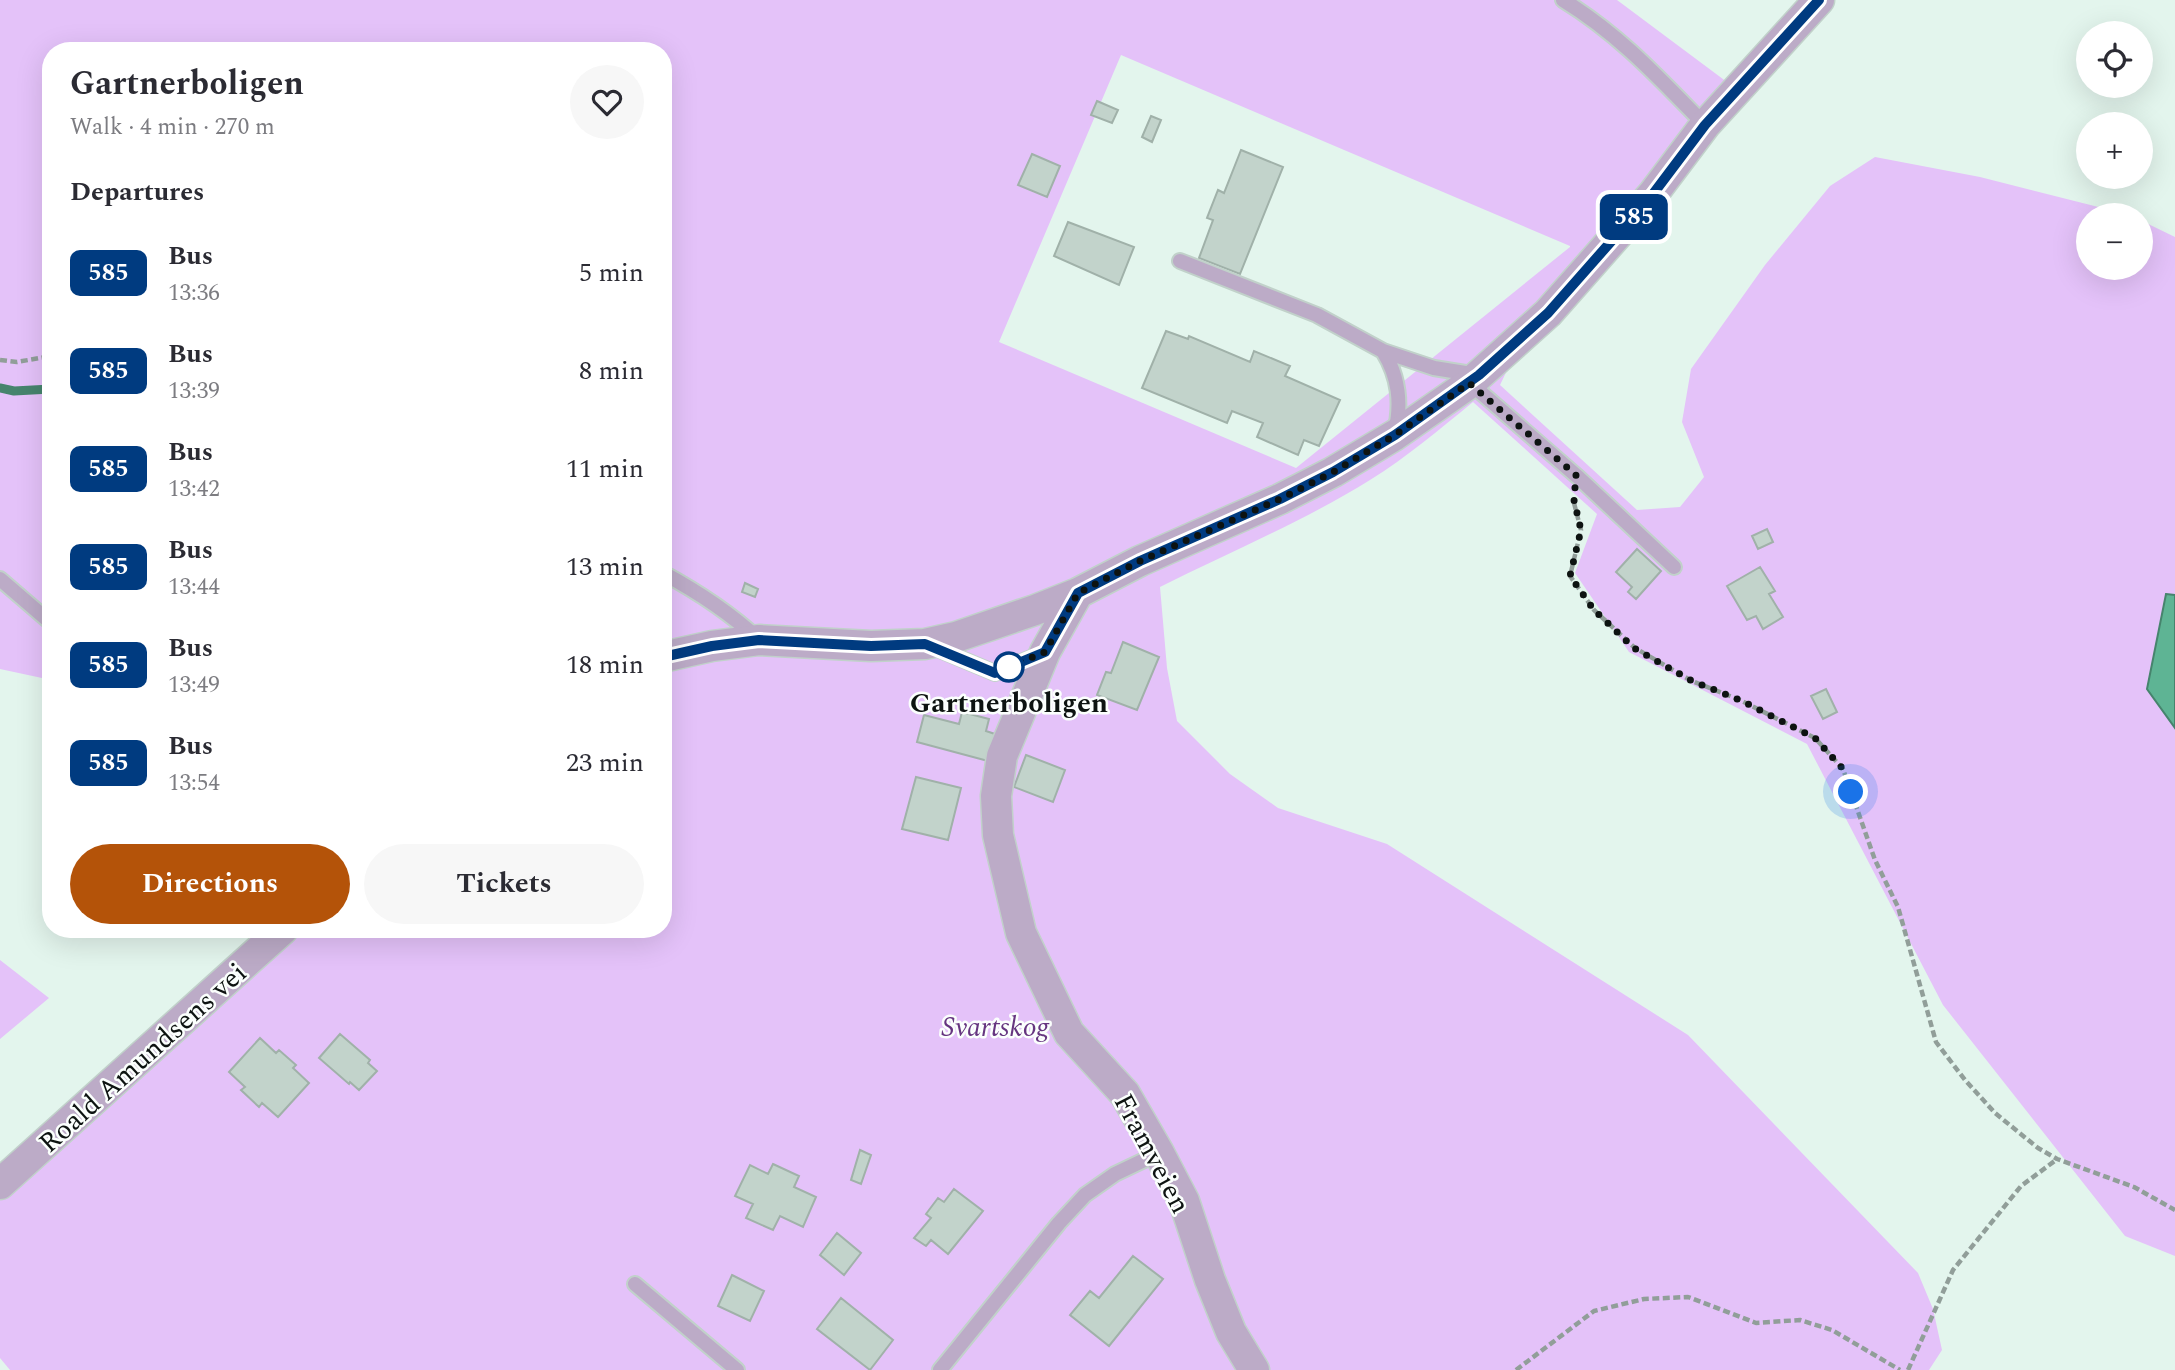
<!DOCTYPE html>
<html lang="en">
<head>
<meta charset="utf-8">
<style>
  body { margin:0; font-family:Spectral,serif; background:#f7f7f7; color:#2b2b33; height:100vh; display:flex; flex-direction:column; font-size:26px; white-space:nowrap }
  * { box-sizing:border-box; margin:0 }
  p { font-size:23px; color:#7c7c81 }
  .icon { flex:none; width:38px; height:38px; fill:none; stroke:currentColor; stroke-width:2; stroke-linecap:round; stroke-linejoin:round }
  .map { position:relative; flex:1; overflow:hidden }
  .side { position:absolute; left:42px; top:42px; width:630px; height:896px; display:flex; flex-direction:column; background:#fff; border-radius:28px; box-shadow:0 7px 28px #0002 }
  .side>* { flex:none }
  .badge { padding:0 14px; border-radius:10px; font-size:24px; line-height:46px }
  .buttons { position:absolute; left:2076px; top:21px; display:grid; gap:14px }
  .buttons a { display:grid; place-items:center; width:77px; height:77px; border-radius:50%; background:#fff; box-shadow:0 7px 28px #0002; font-size:35px }
  .you { position:absolute; width:35px; height:35px; margin:-18px; border:5px solid #fff; border-radius:50%; background:#1a73e8; box-shadow:0 0 0 10px #1a73e833 }
  .map>.badge { position:absolute; translate:-50% -50%; box-shadow:0 0 0 4px #fff }
  h2 { padding:0 28px; font-size:26px; line-height:63px }
  .round { display:grid; place-items:center; flex:none; width:74px; height:74px; border-radius:37px; background:#f7f7f7 }
  .headline { display:flex; align-items:center; justify-content:space-between; height:119px; padding:0 28px }
  h1 { font-size:33px; font-weight:700; line-height:52px }
  .primary-button { display:flex; gap:14px; margin-top:auto; padding:14px 28px }
  .primary-button a { flex:1; height:80px; border-radius:42px; background:#b45309; color:#fff; font-size:28px; font-weight:700; line-height:80px; text-align:center }
  .primary-button a+a { background:#f7f7f7; color:#2b2b33 }
  ul { padding:0; list-style:none }
  li { display:flex; align-items:center; gap:21px; height:98px; padding:0 28px }
  li div { flex:1 }
  li b { display:block; font-size:26px }
  li em { font-style:normal }
  li .badge { min-width:77px; font-weight:700; text-align:center }
  .map>svg:first-child { display:block }
  .green { fill:#e4c2f9; fill-rule:evenodd }
  .water { fill:#5eb494; stroke:#46846d; stroke-width:2 }
  .lines { fill:none; stroke-linecap:round; stroke-linejoin:round }
  .stream { stroke:#46846d; stroke-width:9 }
  .building { fill:#c2d3cb; stroke:#a0b1a9; stroke-width:2 }
  .lane-casing { stroke:#c1d1ca; stroke-width:18 }
  .street-casing { stroke:#c1d1ca; stroke-width:33 }
  .path { stroke:#919e99; stroke-width:4.5; stroke-dasharray:7 3.5; stroke-linecap:butt }
  .lane { stroke:#bcabc7; stroke-width:14 }
  .street { stroke:#bcabc7; stroke-width:30 }
  .line-casing { stroke:#fff; stroke-width:16 }
  .line { stroke:#003b80; stroke-width:10 }
  .walk { stroke:#0d1311; stroke-width:7; stroke-dasharray:0 12.6 }
  .stop-dot { fill:#fff; stroke:#003b80; stroke-width:3.5 }
  .labels { text-anchor:middle; stroke-width:5; stroke-linejoin:round; paint-order:stroke }
  .stop-label { font-size:28px; font-weight:bold; fill:#0d1311; stroke:#fbfffd }
  .park-label { font-size:28px; font-style:italic; fill:#663580; stroke:#fbfffd }
  .street-label { font-size:28px; fill:#0d1311; stroke:#fbfffd }
</style>
</head>
<body>
<div class="map">
<svg width="2175" height="1370" viewBox="0 0 2175 1370">
  <rect width="100%" height="100%" fill="#e3f5ed"/>
  <path class="green" d="M0,0H1617L1747,97L1513,358L1500,385L1637,510L1680,507L1704,477L1682,422L1691,369L1765,265L1830,186L1875,157L1980,177L2130,215H2088V268H2140V220L2175,237V595L2167,594L2147,689L2175,728V1256L2125,1236L1943,1005L1807,744L1629,652L1575,573L1597,514L1473,402C1440,429 1407,457 1370,480C1306,520 1228,553 1160,587L1167,668L1177,721L1230,774L1278,808L1387,844L1688,1035L1918,1273L1933,1309L1942,1350L1929,1370H10L0,1358V1166L109,1071L259,929H663V620L668,615L671,595L663,584V51H51V676L42,678L0,669ZM1121,55L1570,246V247L1296,468L999,342Z
    M0,960L49,998L0,1039Z"/>
  <path class="water" d="M2166,594L2175,595V728L2147,689Z"/>
  <g class="lines">
    <path class="stream" d="M0,388L14,391L51,389"/>
  </g>
  <path class="building" d="M1097,101L1118,110L1112,123L1091,115Z
    M1151,116L1161,120L1152,142L1142,137Z
    M1241,150L1283,167L1240,274L1199,258L1213,220L1207,218L1218,190L1224,193Z
    M1032,154L1060,166L1047,197L1018,185Z
    M1068,222L1134,247L1119,285L1054,256Z
    M1166,331L1188,339L1189,336L1250,362L1254,351L1290,366L1285,376L1340,400L1319,446L1304,440L1298,455L1257,437L1263,423L1232,411L1227,423L1142,388Z
    M1767,529L1773,542L1758,549L1752,536Z
    M1637,549L1661,571L1636,599L1628,592L1632,587L1616,572Z
    M1760,567L1775,591L1769,594L1783,617L1763,629L1756,616L1747,620L1727,586Z
    M745,583L758,589L755,597L742,592Z
    M1123,642L1159,657L1137,710L1097,695L1106,672L1111,673Z
    M1826,689L1837,712L1823,719L1811,696Z
    M962,712L989,719L986,731L995,734L988,761L917,742L924,715L959,724Z
    M1026,755L1065,770L1053,802L1014,787Z
    M916,777L961,788L948,840L902,829Z
    M340,1034L370,1060L368,1063L377,1071L359,1090L350,1082L349,1084L319,1058Z
    M260,1038L276,1053L279,1050L296,1065L293,1068L309,1083L278,1117L262,1103L259,1107L241,1090L245,1087L229,1072Z
    M860,1150L871,1155L861,1184L851,1180Z
    M773,1164L799,1176L794,1187L816,1197L803,1227L780,1216L773,1230L746,1218L753,1204L735,1196L750,1165L768,1174Z
    M954,1189L983,1211L948,1254L931,1240L926,1246L914,1238L931,1218L926,1214L938,1198L944,1202Z
    M837,1233L861,1253L844,1275L820,1255Z
    M1133,1256L1163,1279L1109,1346L1070,1315L1090,1291L1099,1298Z
    M732,1275L764,1291L750,1321L718,1306Z
    M841,1298L893,1340L870,1370L817,1329Z"/>
  <g class="lines">
    <g class="lane-casing">
      <path id="lane" d="M1563,0C1620,35 1659,78 1705,125
        M1180,261L1317,315L1383,351L1434,368L1478,375
        M1383,351C1399,377 1402,403 1395,433
        M1470,383L1579,478L1674,567
        M663,573C698,592 729,612 758,639
        M0,579L51,623
        M933,647L995,673L1043,653
        M635,1284L737,1370
        M940,1370L1059,1223L1085,1195L1115,1174L1159,1153"/>
    </g>
    <g class="street-casing">
      <path id="street" d="M1078,593L1045,652L1002,756L996,796L998,835L1021,933L1069,1033L1125,1094L1159,1153L1184,1201L1210,1280L1231,1332L1254,1370
        M663,657L712,646L759,640L871,646L925,644L956,637L1035,610L1078,593L1140,561L1280,499L1333,472L1395,435L1470,383L1548,313L1653,194L1705,125L1819,0
        M0,1184L283,929"/>
    </g>
    <path class="path" d="M0,360L17,362L51,356
      M1574,503L1581,530L1570,576L1594,610L1635,648L1692,681L1740,700L1815,738L1843,769L1875,860L1898,907L1936,1042L1965,1080L1995,1113L2038,1148L2057,1159L2134,1187L2175,1210
      M1516,1370L1594,1311L1644,1299L1688,1297L1756,1323L1800,1320L1832,1330L1900,1370
      M1908,1370L1953,1270L2021,1186L2056,1160"/>
    <use href="#lane" class="lane"/>
    <use href="#street" class="street"/>
  </g>
  <g class="lines">
    <g class="line-casing">
      <path id="line" d="M663,657L712,646L759,640L871,646L925,644L995,673L1045,652L1078,593L1140,561L1280,499L1333,472L1395,435L1479,375L1548,313L1653,194L1705,125L1819,0"/>
    </g>
    <use href="#line" class="line"/>
    <path class="walk" d="M1009,667L1045,652L1078,593L1140,561L1280,499L1333,472L1395,435L1469,383L1576,475L1574,500L1581,530L1570,576L1594,610L1634,648L1692,681L1740,700L1815,738L1843,769L1851,792"/>
  </g>
  <circle class="stop-dot" cx="1009" cy="667" r="14"/>
  <g class="labels">
    <g class="stop-label">
      <text x="1009" y="712">Gartnerboligen</text>
    </g>
    <g class="park-label">
      <text x="995" y="1036">Svartskog</text>
    </g>
    <g class="street-label">
      <text transform="translate(142 1057) rotate(-42)" y="10">Roald Amundsens vei</text>
      <text transform="translate(1153 1153) rotate(62)" y="10">Framveien</text>
    </g>
  </g>
</svg>
<div class="buttons">
<a><svg class="icon" aria-label="locate" viewBox="0 0 24 24"><circle cx="12" cy="12" r="6"/><path d="M12 2v4M12 18v4M2 12h4M18 12h4"/></svg></a>
<a>+</a>
<a>−</a>
</div>
<div class="you" style="left:1851px;top:792px"></div>
<b class="badge" style="left:1634px;top:217px;background:#003b80;color:#fff">585</b>
<section class="side">
<div class="headline"><div><h1>Gartnerboligen</h1><p>Walk · 4 min · 270 m</p></div><a class="round"><svg class="icon" aria-label="heart" viewBox="0 0 24 24"><path d="M12 20l-8-8c-3-5 5-10 8-4 3-6 11-1 8 4z"/></svg></a></div>
<h2>Departures</h2>
<ul>
<li><span class="badge" style="background:#003b80;color:#fff">585</span><div><b>Bus</b><p>13:36</p></div><em>5 min</em></li>
<li><span class="badge" style="background:#003b80;color:#fff">585</span><div><b>Bus</b><p>13:39</p></div><em>8 min</em></li>
<li><span class="badge" style="background:#003b80;color:#fff">585</span><div><b>Bus</b><p>13:42</p></div><em>11 min</em></li>
<li><span class="badge" style="background:#003b80;color:#fff">585</span><div><b>Bus</b><p>13:44</p></div><em>13 min</em></li>
<li><span class="badge" style="background:#003b80;color:#fff">585</span><div><b>Bus</b><p>13:49</p></div><em>18 min</em></li>
<li><span class="badge" style="background:#003b80;color:#fff">585</span><div><b>Bus</b><p>13:54</p></div><em>23 min</em></li>
</ul>
<div class="primary-button"><a>Directions</a><a>Tickets</a></div>
</section>
</div>
</body>
</html>
